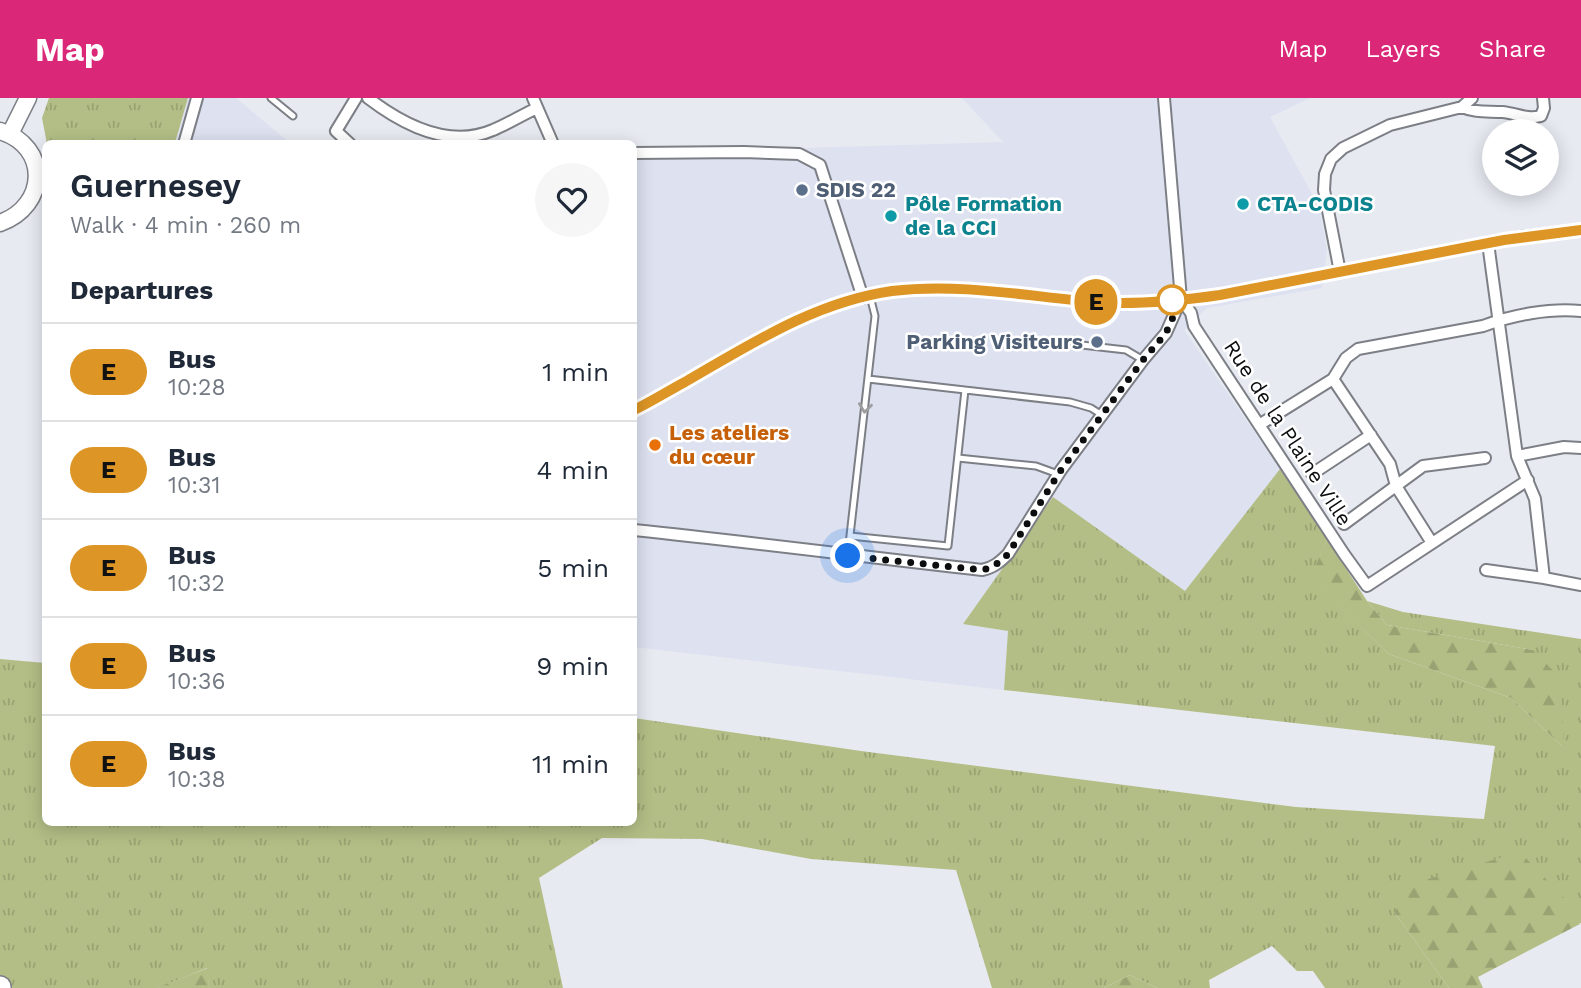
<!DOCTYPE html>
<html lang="en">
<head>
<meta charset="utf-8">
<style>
  body { margin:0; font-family:"Work Sans",sans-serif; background:#f6f6f7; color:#1f2937; height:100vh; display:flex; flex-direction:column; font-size:26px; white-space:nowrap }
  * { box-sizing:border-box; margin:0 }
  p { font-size:23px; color:#747a83 }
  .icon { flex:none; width:38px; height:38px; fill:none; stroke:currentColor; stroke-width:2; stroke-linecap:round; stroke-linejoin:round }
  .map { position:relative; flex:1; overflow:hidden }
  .drawer { position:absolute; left:42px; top:42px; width:595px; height:686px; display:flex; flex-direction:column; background:#fff; border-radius:10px; box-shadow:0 4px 18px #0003 }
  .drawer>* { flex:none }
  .badge { padding:0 14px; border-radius:23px; font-size:24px; line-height:46px }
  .fabs { position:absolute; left:1482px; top:21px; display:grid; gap:14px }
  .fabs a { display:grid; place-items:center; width:77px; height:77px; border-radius:50%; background:#fff; box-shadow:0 4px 18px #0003; font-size:35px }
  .you { position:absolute; width:35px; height:35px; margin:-18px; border:5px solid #fff; border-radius:50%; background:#1a73e8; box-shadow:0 0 0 10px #1a73e833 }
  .map>.badge { position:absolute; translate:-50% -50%; box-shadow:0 0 0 4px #fff }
  h2 { padding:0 28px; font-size:26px; line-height:63px }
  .round { display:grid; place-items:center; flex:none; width:74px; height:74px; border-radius:37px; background:#f6f6f7 }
  .head { display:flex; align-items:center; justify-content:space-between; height:119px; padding:0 28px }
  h1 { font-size:33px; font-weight:600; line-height:52px }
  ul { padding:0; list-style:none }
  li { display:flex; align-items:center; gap:21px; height:98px; padding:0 28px; border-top:2px solid #e0e1e3 }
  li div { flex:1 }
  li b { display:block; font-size:26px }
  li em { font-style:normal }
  li .badge { min-width:77px; font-weight:700; text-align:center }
  header { display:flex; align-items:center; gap:42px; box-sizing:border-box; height:98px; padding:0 35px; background:#db2777; color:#fff }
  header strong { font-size:33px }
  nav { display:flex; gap:38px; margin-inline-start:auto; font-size:24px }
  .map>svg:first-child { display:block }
  .built { fill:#dde1f0 }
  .grass { fill:url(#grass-tufts) }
  .forest { fill:url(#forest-firs) }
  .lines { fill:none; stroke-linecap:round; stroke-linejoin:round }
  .lane-casing { stroke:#7d7f86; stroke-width:9 }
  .street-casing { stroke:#7d7f86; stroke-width:14 }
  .secondary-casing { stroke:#7d7f86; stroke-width:19 }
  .highway-casing { stroke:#7d7f86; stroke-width:24 }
  .lane { stroke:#fff; stroke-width:5 }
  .street { stroke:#fff; stroke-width:10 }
  .secondary { stroke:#fff; stroke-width:16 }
  .highway { stroke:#fff; stroke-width:21 }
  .oneway { stroke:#9e9e9f }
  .line-casing { stroke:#fff; stroke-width:16 }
  .line { stroke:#dd9525; stroke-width:10 }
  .walk { stroke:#0c0d0f; stroke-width:7; stroke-dasharray:0 12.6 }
  .service-dot { fill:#5c6f8a; stroke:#fff; stroke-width:2.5 }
  .culture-dot { fill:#0f9aa8; stroke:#fff; stroke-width:2.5 }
  .stop-dot { fill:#fff; stroke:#dd9525; stroke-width:3.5 }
  .food-dot { fill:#e8710a; stroke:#fff; stroke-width:2.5 }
  .labels { text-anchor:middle; stroke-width:5; stroke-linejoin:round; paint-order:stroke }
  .service-label { font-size:21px; font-weight:bold; fill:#4e5e75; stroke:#fff; text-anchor:start }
  .culture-label { font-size:21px; font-weight:bold; fill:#0d838f; stroke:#fff; text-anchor:start }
  .food-label { font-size:21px; font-weight:bold; fill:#c56008; stroke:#fff; text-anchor:start }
  .street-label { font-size:21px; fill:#0c0d0f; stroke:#fff }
</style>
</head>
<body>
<header>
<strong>Map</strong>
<nav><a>Map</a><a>Layers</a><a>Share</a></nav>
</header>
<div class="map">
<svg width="1581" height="890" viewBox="0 0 1581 890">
  <defs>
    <pattern id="grass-tufts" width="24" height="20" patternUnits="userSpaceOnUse" patternTransform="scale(1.75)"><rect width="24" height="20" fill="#b3be86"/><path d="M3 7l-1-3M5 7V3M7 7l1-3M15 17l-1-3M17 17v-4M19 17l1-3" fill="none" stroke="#99a272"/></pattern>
    <pattern id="forest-firs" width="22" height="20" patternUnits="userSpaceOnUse" patternTransform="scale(1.75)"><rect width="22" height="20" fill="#b3be86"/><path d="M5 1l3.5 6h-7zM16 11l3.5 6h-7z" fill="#99a272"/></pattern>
  </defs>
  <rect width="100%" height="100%" fill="#e7eaf1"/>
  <path class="built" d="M188,0H236L290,45L175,46Z
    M962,0H1310L1270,19L1319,109L1327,151L1322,190L1207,210L1184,232L1280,371L1185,493L1053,399L963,526L1008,533L1004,592L634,549V49L806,50L1003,44Z"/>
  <path class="grass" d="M49,0H188L175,45L47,46L42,20Z
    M1280,371L1327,441L1311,481L1389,556L1511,600L1563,649L1533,552L1387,527L1367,503L1403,514L1581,541V825L1394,814L1449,890H1325L1313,873H1297L1272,848L1209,882L1210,890H1157L1130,877L1104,890H992L956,772L811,761L702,741L602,740L539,780L563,890H209L207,870L158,890H0V561L45,565L46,724H634V620L861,653L1296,709L1484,721L1495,648L1004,592L1008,533L963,526L1053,399L1185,493Z"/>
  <path class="forest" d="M1327,441L1367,503L1387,527L1533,552L1561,581L1564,650L1511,600L1389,556L1310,481Z
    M1520,754L1570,806L1580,826L1478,879L1483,890H1449L1394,814L1418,784Z
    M208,870L209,890H158L161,888Z
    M1130,877L1157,890H1104Z"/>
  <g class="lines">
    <g class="lane-casing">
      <path id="lane" d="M271,0L293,18
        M1073,246L1126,252L1143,262
        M868,281L1070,304L1091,310L1102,317
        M958,360L1036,368L1058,376
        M850,438L948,448L965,292
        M848,455L875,218L870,198"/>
    </g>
    <g class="street-casing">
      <path id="street" d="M368,0C402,26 449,51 493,32C508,26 522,17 537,10
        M533,0L553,46
        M1462,9C1476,15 1487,13 1502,14C1516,15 1526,22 1541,18L1544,10L1543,0
        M184,46L197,0
        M350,46L336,33L356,0
        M634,55L744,54L799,56L820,67L863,200
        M1488,145L1517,358L1535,401L1544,480L1581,487
        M1340,174L1324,92L1325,76L1331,61L1343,50L1390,27L1462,9L1472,0
        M1181,201L1191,215L1194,228L1344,456L1367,488L1528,382
        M1333,281L1390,366L1396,388L1432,445
        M634,312C651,304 668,293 685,284C751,246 815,204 892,193C959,184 1026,198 1093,204C1135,207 1178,203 1220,197L1520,139L1581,132
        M1259,327L1333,281L1346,260L1358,251L1483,228C1512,217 1549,210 1581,213
        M1517,358L1564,349L1581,350
        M1312,376L1371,337
        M1344,426L1423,368L1485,360
        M634,432C750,444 866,459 982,472C993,470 1000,464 1008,456L1061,372L1143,262L1166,235L1181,201L1164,0
        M1486,472L1544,480"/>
    </g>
    <g class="secondary-casing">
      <path id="secondary" d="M0,33C50,48 48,108 0,125
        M10,36L28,0"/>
    </g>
    <g class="highway-casing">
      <path id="highway" d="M0,889V890"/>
    </g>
    <use href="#lane" class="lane"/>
    <use href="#street" class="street"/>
    <use href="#secondary" class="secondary"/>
    <use href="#highway" class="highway"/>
  </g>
  <defs><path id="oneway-chevron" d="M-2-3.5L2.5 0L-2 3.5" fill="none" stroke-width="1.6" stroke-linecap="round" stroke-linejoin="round" transform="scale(1.75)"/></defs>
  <use class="oneway" href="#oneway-chevron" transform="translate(865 310) rotate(97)"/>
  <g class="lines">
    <g class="line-casing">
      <path id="line" d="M634,312C651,304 668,293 685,284C751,246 815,204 892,193C960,185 1026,198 1093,204C1135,207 1178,203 1220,197L1504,142L1581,132"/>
    </g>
    <use href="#line" class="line"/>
    <path class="walk" d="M848,458L982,472C993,470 1000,464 1008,456L1061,372L1143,262L1166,235L1181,201L1172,202"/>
  </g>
  <g class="service-dot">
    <circle cx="802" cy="92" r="7"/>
    <circle cx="1097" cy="244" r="7"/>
  </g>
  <g class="culture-dot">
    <circle cx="1243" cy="106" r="7"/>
    <circle cx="891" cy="118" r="7"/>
  </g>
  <circle class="stop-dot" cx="1172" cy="202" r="14"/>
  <circle class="food-dot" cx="655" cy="347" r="7"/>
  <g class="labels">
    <g class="service-label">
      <text x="816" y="99">SDIS 22</text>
      <text x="1083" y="251" text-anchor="end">Parking Visiteurs</text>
    </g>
    <g class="culture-label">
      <text x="905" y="113">Pôle Formation<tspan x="905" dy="24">de la CCI</tspan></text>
      <text x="1257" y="113">CTA-CODIS</text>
    </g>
    <g class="food-label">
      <text x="669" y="342">Les ateliers<tspan x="669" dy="24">du cœur</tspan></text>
    </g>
    <g class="street-label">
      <text transform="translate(1288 335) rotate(57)" y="7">Rue de la Plaine Ville</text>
    </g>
  </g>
</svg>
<div class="fabs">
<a><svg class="icon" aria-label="layers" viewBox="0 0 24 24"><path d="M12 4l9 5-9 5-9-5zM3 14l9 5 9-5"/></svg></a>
</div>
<div class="you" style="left:848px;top:458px"></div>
<b class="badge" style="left:1096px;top:204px;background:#dd9525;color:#111">E</b>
<section class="drawer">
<div class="head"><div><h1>Guernesey</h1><p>Walk · 4 min · 260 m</p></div><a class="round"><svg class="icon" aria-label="heart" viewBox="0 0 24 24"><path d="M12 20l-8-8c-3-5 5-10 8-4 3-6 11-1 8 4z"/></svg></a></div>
<h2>Departures</h2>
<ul>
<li><span class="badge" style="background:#dd9525;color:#111">E</span><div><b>Bus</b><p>10:28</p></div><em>1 min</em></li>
<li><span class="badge" style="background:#dd9525;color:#111">E</span><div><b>Bus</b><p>10:31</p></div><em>4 min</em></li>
<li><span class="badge" style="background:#dd9525;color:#111">E</span><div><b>Bus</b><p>10:32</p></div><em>5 min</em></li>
<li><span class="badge" style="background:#dd9525;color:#111">E</span><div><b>Bus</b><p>10:36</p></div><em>9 min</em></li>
<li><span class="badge" style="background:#dd9525;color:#111">E</span><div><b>Bus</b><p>10:38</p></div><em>11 min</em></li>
</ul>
</section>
</div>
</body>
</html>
